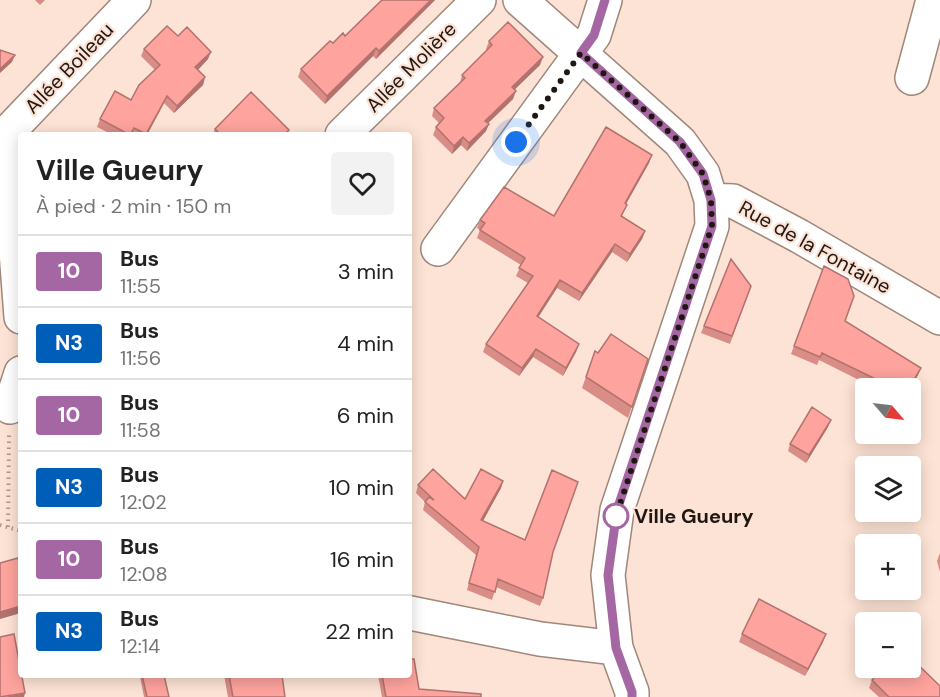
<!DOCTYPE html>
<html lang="fr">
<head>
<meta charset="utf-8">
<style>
  body { margin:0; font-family:"DM Sans",sans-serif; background:#f2f2f2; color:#222; height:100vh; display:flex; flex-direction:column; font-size:22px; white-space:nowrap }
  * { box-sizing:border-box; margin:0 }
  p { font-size:20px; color:#767676 }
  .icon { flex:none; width:33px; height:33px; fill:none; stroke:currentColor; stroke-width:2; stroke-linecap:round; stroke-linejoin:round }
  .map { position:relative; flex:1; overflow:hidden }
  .panel { position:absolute; left:18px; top:132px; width:394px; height:546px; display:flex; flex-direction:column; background:#fff; border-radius:6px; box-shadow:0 3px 15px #0003 }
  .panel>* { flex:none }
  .badge { padding:0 12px; border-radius:4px; font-size:21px; line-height:39px }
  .needle { width:39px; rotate:118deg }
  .buttons { position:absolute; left:855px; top:378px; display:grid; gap:12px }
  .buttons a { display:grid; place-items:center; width:66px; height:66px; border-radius:6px; background:#fff; box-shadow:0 3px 15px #0003; font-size:30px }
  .you { position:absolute; width:30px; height:30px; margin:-15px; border:4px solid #fff; border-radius:50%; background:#1a73e8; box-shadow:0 0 0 9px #1a73e833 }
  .map>.badge { position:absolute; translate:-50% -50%; box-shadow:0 0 0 3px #fff }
  .round { display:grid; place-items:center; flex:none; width:63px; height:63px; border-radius:6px; background:#f2f2f2 }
  .summary { display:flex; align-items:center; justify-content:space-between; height:102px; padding:0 18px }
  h1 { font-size:28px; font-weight:700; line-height:45px }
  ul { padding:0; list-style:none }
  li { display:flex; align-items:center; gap:18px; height:72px; padding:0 18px; border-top:2px solid #e0e0e0 }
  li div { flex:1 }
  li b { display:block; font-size:22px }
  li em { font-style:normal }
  li .badge { min-width:66px; font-weight:700; text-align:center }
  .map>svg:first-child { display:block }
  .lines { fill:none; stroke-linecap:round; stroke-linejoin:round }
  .minor-casing { stroke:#9f877a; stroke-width:36 }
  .path { stroke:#ac988e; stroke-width:4; stroke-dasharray:1.5 4.5; stroke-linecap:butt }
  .minor { stroke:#fff; stroke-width:33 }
  .wall { fill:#da8c87 }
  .shaded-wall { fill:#b2726e }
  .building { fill:#fea39d; stroke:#b2726e; stroke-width:1.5 }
  .line-casing { stroke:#fff; stroke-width:14 }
  .line { stroke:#a467a3; stroke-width:9 }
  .walk { stroke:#201712; stroke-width:6; stroke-dasharray:0 10.8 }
  .stop-dot { fill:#fff; stroke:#a467a3; stroke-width:3 }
  .labels { text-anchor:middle; stroke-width:4.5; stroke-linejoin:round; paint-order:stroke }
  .street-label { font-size:20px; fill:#201712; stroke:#fde3d5 }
  .stop-label { font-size:20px; font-weight:bold; fill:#201712; stroke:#fde3d5; text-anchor:start }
</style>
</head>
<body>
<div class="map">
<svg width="940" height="697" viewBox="0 0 940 697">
  <rect width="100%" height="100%" fill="#fde3d5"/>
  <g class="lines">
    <g class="minor-casing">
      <path id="minor" d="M520,0L680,142L703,174L711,200L712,226L617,510L608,575L616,648L632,692V697
        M912,78L933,0
        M342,135L479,0
        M711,200L733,201L799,236L940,318
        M438,249L594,35L605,0
        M21,317L7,133L134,0
        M10,407L21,373
        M410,613L540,639L616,648"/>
    </g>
    <path class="path" d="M0,525L21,531
      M8,527L9,435"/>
    <use href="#minor" class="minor"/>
  </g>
  <path class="wall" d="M35,0H45L40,5Z
    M382,0H435L376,59L373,56L325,104L298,77L301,69L333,43L345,36Z
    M178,36L208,59L198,70L205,77L203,85L174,113L164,103L147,135H113L97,127L100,119L131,100L155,70L141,56L144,49Z
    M489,41L540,65L514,90L513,99L488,123L489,124L486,131L467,151L461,145L452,154L433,135L436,127L439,123L432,116L434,108L460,83L462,75L487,50L486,49Z
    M215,129L289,130L287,135H212Z
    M652,155L649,163L626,204L627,205L622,216L645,231L642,239L627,262L612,252L579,301L557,288L538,317L579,344L576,352L563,376L533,357L519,376L483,352L486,344L528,283L516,276L521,265L477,238L480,230L477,228L480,220L554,216Z
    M731,259L751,286L730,344L701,333Z
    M824,266L845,321L918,375L910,388H875L819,360L817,365L791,354Z
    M595,351L598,353L648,359L628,418L582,388Z
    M828,427L806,463L788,451L790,444Z
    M503,481L501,488L483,521L553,552L543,598L540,606L496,587L492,600L467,590L476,555L423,510L425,502L416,493L418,485L465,499Z
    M940,553V572L937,561Z
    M742,634L823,642L805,676L739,642Z
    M141,675H164L169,697H144L140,677Z
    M224,675H282L285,697H228Z
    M378,675H410L419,689L481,697H382Z
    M872,680L940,697H879L869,688Z"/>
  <path class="shaded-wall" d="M431,0H435L376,59L379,51Z
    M376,48L373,56L325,104L327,96Z
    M211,52L208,59L193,75L195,67Z
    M15,55L12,62L0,73V69Z
    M543,57L540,65L509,95L512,87Z
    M205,77L203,85L174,113L177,106Z
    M516,91L513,99L483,128L485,121Z
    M167,96L164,103L147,135H146Z
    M489,124L486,131L467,151L469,143Z
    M463,137L461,145L452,154L454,146Z
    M652,155L649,163L622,211L625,203Z
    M645,231L642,239L627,262L630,254Z
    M615,244L612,252L579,301L582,293Z
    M560,280L557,288L534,324L537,316Z
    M579,344L576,352L563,376L566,368Z
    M536,349L533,357L519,376L522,368Z
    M921,368L918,375L910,389L909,388Z
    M831,420L828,427L806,463L809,455Z
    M503,481L501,488L479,528L481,520Z
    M21,606V613L0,619V612Z
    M826,634L823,642L805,676L808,669Z
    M25,693L24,697H4Z"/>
  <path class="building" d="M382,0H431L379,51L376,48L327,96L301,69L330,41L333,43L343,33L345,36Z
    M508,22L543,57L512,87L516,91L485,121L489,124L469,143L463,137L454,146L436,127L444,118L434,108L465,78L462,75L492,45L489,41Z
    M167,26L178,36L187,27L211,52L195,67L205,77L177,106L167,96L146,134L134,128L130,135L100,119L115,91L131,100L139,85L160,65L144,49Z
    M0,50L15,55L0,69Z
    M251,92L289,130L284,135H221L215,129Z
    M606,127L652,155L625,203L627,205L621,216L645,231L630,254L615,244L582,293L560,280L537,316L579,344L566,368L536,349L522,368L486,344L533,276L519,268L525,258L480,230L485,223L480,220L504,187L554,216Z
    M731,259L751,286L732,336L704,326Z
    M824,266L848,279L854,296L845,321L921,368L909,388H894L822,353L820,357L794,346Z
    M611,334L648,359L632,407L586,377L595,351L598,353Z
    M812,407L831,420L809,455L790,444Z
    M433,469L465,499L481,469L503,481L481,520L525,540L552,470L578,482L553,552L543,598L498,579L495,592L469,583L479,547L425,502L429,497L434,500L418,485Z
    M18,558L21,568V606L0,612V563Z
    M759,599L826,634L808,669L742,634Z
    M14,634L25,693L0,697V637Z
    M910,657L940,686V697H889L872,680L884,668H910Z
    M410,659H414L419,689L481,694V697H386L382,675H410Z
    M142,675H164L169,697H147Z
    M229,675H282L285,697H233Z"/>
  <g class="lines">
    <g class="line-casing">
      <path id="line" d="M605,0L594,35L581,53L680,142L703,174L711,200L712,226L617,510L608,575L616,648L632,692V697"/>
    </g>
    <use href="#line" class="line"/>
    <path class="walk" d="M516,142L581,53L680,142L703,174L711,200L712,226L616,516"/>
  </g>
  <circle class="stop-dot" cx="616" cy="516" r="12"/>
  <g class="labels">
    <g class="street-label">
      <text transform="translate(411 67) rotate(-45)" y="7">Allée Molière</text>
      <text transform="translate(69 68) rotate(-46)" y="7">Allée Boileau</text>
      <text transform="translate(815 247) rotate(29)" y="7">Rue de la Fontaine</text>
    </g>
    <g class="stop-label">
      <text x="634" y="523">Ville Gueury</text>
    </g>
  </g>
</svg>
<div class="buttons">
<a><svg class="needle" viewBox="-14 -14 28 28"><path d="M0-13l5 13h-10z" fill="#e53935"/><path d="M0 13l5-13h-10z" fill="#767676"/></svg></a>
<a><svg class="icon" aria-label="layers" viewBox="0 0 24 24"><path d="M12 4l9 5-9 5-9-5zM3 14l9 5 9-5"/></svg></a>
<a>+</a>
<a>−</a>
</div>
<div class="you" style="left:516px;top:142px"></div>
<section class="panel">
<div class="summary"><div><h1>Ville Gueury</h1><p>À pied · 2 min · 150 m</p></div><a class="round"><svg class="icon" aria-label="heart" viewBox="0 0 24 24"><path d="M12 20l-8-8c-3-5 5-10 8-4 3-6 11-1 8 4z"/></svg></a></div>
<ul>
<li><span class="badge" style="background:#a467a3;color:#fff">10</span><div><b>Bus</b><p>11:55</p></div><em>3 min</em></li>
<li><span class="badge" style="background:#005eb8;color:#fff">N3</span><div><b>Bus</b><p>11:56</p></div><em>4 min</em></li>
<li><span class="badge" style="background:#a467a3;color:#fff">10</span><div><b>Bus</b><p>11:58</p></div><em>6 min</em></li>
<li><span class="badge" style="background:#005eb8;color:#fff">N3</span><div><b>Bus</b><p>12:02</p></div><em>10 min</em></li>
<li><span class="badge" style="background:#a467a3;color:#fff">10</span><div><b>Bus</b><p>12:08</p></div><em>16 min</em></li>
<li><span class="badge" style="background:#005eb8;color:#fff">N3</span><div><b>Bus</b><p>12:14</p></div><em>22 min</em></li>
</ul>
</section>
</div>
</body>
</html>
